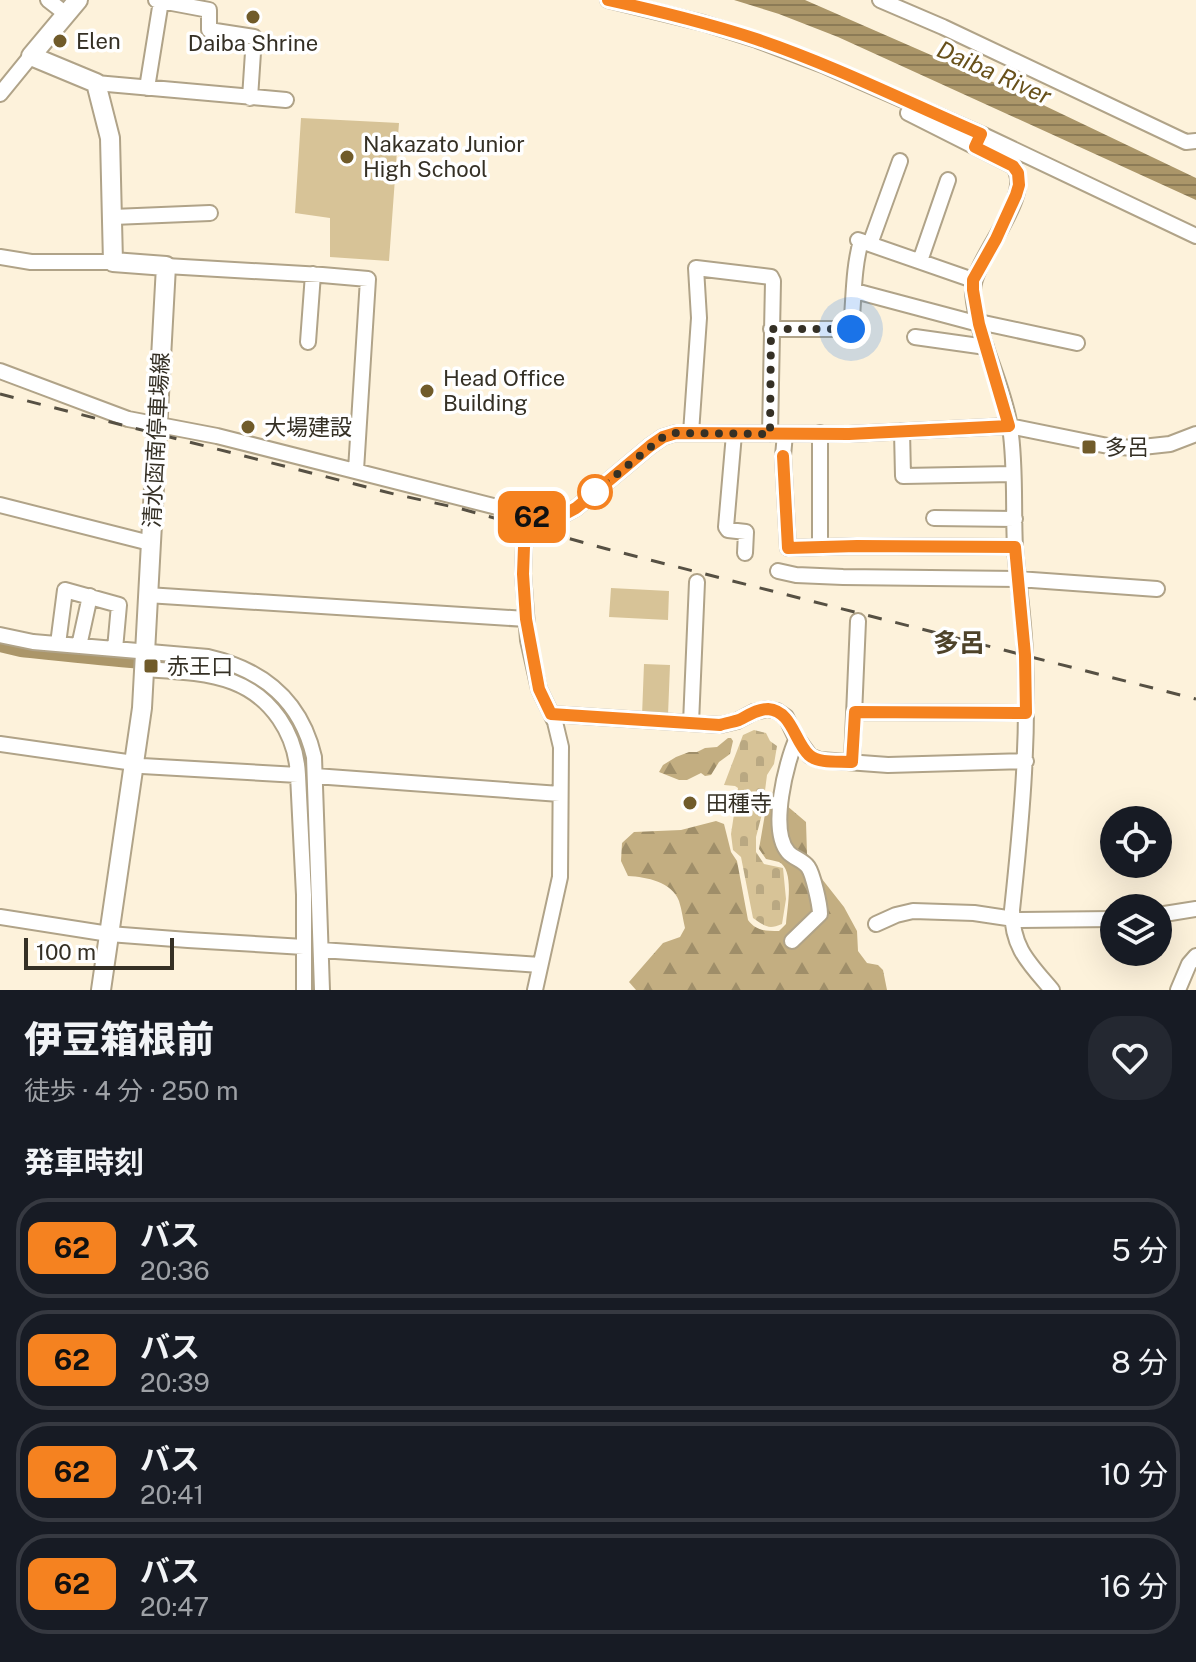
<!DOCTYPE html>
<html lang="ja">
<head>
<meta charset="utf-8">
<style>
  body { margin:0; font-family:"Public Sans","Noto Sans JP",sans-serif; background:#242831; color:#f1f3f6; height:100vh; display:flex; flex-direction:column; font-size:30px; white-space:nowrap }
  * { box-sizing:border-box; margin:0 }
  p { font-size:26px; color:#9ea1a6 }
  .icon { flex:none; width:44px; height:44px; fill:none; stroke:currentColor; stroke-width:2; stroke-linecap:round; stroke-linejoin:round }
  .map { position:relative; height:990px; overflow:hidden }
  .sheet { display:flex; flex-direction:column; background:#171b24; flex:1 }
  .sheet>* { flex:none }
  .badge { padding:0 16px; border-radius:12px; font-size:28px; line-height:52px }
  .controls { position:absolute; left:1100px; top:806px; display:grid; gap:16px }
  .controls a { display:grid; place-items:center; width:72px; height:72px; border-radius:50%; background:#171b24; box-shadow:0 8px 32px #0002; font-size:40px }
  .scale { position:absolute; left:24px; bottom:20px; width:150px; box-sizing:border-box; padding-left:8px; border:4px solid #353025; border-top:0; font-size:22px; line-height:28px; white-space:nowrap; color:#353025; -webkit-text-stroke:6px #fff; paint-order:stroke }
  .you { position:absolute; width:40px; height:40px; margin:-20px; border:6px solid #fff; border-radius:50%; background:#1a73e8; box-shadow:0 0 0 12px #1a73e833 }
  .map>.badge { position:absolute; translate:-50% -50%; box-shadow:0 0 0 4px #fff }
  h2 { padding:0 24px; font-size:30px; line-height:72px }
  .round { display:grid; place-items:center; flex:none; width:84px; height:84px; border-radius:32px; background:#242831 }
  .headline { display:flex; align-items:center; justify-content:space-between; height:136px; padding:0 24px }
  h1 { font-size:38px; font-weight:800; line-height:60px }
  ul { padding:0; list-style:none }
  li { display:flex; align-items:center; gap:24px; height:100px; margin:0 16px 12px; padding:0 8px; border:4px solid #363941; border-radius:32px }
  li div { flex:1 }
  li b { display:block; font-size:30px }
  li em { font-style:normal }
  li .badge { min-width:88px; font-weight:700; text-align:center }
  .map>svg:first-child { display:block }
  .green { fill:#d7c397 }
  .forest { fill:url(#forest-firs) }
  .cemetery { fill:url(#cemetery-stones) }
  .water { fill:url(#water-rules) }
  .lines { fill:none; stroke-linecap:round; stroke-linejoin:round }
  .river { stroke:#ab9669; stroke-width:18 }
  .minor-casing { stroke:#b0a388; stroke-width:18 }
  .major-casing { stroke:#b0a388; stroke-width:22 }
  .minor { stroke:#fff; stroke-width:14 }
  .major { stroke:#fff; stroke-width:18 }
  .rail { stroke:#565043; stroke-width:3; stroke-dasharray:14 14; stroke-linecap:butt }
  .line-casing { stroke:#fff; stroke-width:18 }
  .line { stroke:#f58220; stroke-width:12 }
  .walk { stroke:#353025; stroke-width:8; stroke-dasharray:0 14.4 }
  .poi-dot { fill:#705b2a; stroke:#fff; stroke-width:3 }
  .stop-dot { fill:#fff; stroke:#f58220; stroke-width:4 }
  .labels { text-anchor:middle; stroke-width:7; stroke-linejoin:round; paint-order:stroke }
  .poi-label { font-size:22px; fill:#353025; stroke:#fff; text-anchor:start }
  .street-label { font-size:22px; fill:#353025; stroke:#fff }
  .water-label { font-size:24px; font-style:italic; fill:#68511b; stroke:#fff }
  .quarter-label { font-size:26px; font-weight:bold; fill:#4e432a; stroke:#fff }
</style>
</head>
<body>
<div class="map">
<svg width="1196" height="990" viewBox="0 0 1196 990">
  <defs>
    <pattern id="forest-firs" width="22" height="20" patternUnits="userSpaceOnUse" patternTransform="scale(2)"><rect width="22" height="20" fill="#c3ae81"/><path d="M5 1l3.5 6h-7zM16 11l3.5 6h-7z" fill="#9f8e69"/></pattern>
    <pattern id="cemetery-stones" width="16" height="16" patternUnits="userSpaceOnUse" patternTransform="scale(2)"><rect width="16" height="16" fill="#d7c397"/><path d="M2 7V4a2 2 0 0 1 4 0v3zM10 15v-3a2 2 0 0 1 4 0v3z" fill="#b9a882"/></pattern>
    <pattern id="water-rules" width="6" height="5" patternUnits="userSpaceOnUse" patternTransform="scale(2)"><rect width="6" height="5" fill="#ab9669"/><path d="M0 2.5h6" fill="none" stroke="#8c7b56"/></pattern>
  </defs>
  <rect width="100%" height="100%" fill="#fdf2db"/>
  <path class="green" d="M301,118L399,123L389,261L330,257V218L295,213Z
    M611,588L669,591L668,620L609,617Z
    M644,664L670,665L668,715L642,716Z"/>
  <path class="forest" d="M728,738H731L733,741L730,754L719,762L711,775L705,776L701,773L687,780H679L659,772L663,765L676,757L689,752H697L705,748L717,747Z
    M786,805L806,822L807,854L811,865L844,907L857,931L858,951L867,963L878,965L883,970L887,990H636L629,982L663,943L680,937L685,928C683,920 682,910 679,901C672,882 647,877 628,876L621,861L622,843L634,832L681,830L716,821L724,824L731,852L737,861L748,920C756,931 766,931 779,931L786,924C787,909 795,870 779,862C775,861 771,860 766,859L759,849L766,808Z"/>
  <path class="cemetery" d="M754,730L766,733L770,741L777,746L774,764L767,775L762,814L756,837V852L764,864L783,868L786,899L782,924C768,930 765,926 753,918L741,857L733,850L731,834L738,788L735,786L724,785L743,735Z"/>
  <path class="water" d="M734,0H805L1018,93L1196,178V200L838,37L779,14Z"/>
  <g class="lines">
    <path class="river" d="M0,643L21,648C58,652 94,656 131,659C195,665 269,665 298,735C307,757 305,784 306,807"/>
    <g class="minor-casing">
      <path id="minor" d="M48,0L66,14
        M156,0L209,10V30L254,37L250,98
        M608,0L703,23L757,40L823,65L981,134L1196,236
        M880,0L943,27L1186,142L1196,141
        M96,83L286,100
        M147,88L161,1
        M0,94L31,56
        M908,113L1013,166C1037,196 970,261 973,293C977,339 1003,382 1010,427C1016,467 1013,508 1015,548C1018,584 1024,620 1025,657C1029,742 1021,826 1012,910C1012,948 1029,963 1052,990
        M113,217L210,213
        M858,240L973,280
        M870,244L900,161
        M0,257L31,262H113
        M920,261L948,180
        M166,266L322,275L368,279L356,470
        M855,291L979,324
        M979,322L1077,343
        M771,329H851C854,299 853,269 861,241
        M915,337L986,347
        M308,342L313,274
        M0,371L128,419L217,436L552,521L576,508L650,446L663,437L676,433L849,434L1009,426L1108,446L1133,448L1170,444L1196,434
        M902,431L903,476L1013,474
        M691,433L699,318L696,268L771,277L773,281L770,434
        M734,434L726,527L728,530L746,532L745,553
        M785,434L783,456L788,548L857,546L1015,547
        M0,505L150,543
        M531,516L524,547L523,574L528,640L539,689L555,722L561,747L560,877L535,990
        M934,518L1015,519
        M820,547V433
        M778,571L796,575L843,577L1018,579L1157,589
        M147,595L526,619
        M0,635L33,642L208,657C264,670 301,701 314,757L322,990
        M58,644L65,590L119,605L115,649
        M79,646L90,596
        M145,669C174,671 206,672 233,682C272,697 296,734 298,775
        M855,712L1026,713
        M551,714L720,725L737,721L754,712L767,709L777,711L786,717L794,734L810,756L820,760L888,765L1026,761
        M691,723L697,582
        M0,744L134,763L142,766L298,775L304,895V947L188,940L109,934L0,917
        M852,762L858,621
        M315,776L560,794
        M1158,915L1196,909
        M876,924L896,915L913,911L974,913L1020,920L1114,919
        M792,941L820,914C820,905 813,874 808,867C803,860 793,858 788,852C769,830 786,762 797,738
        M304,947V990
        M321,950L540,965
        M1178,990L1189,964L1196,956"/>
    </g>
    <g class="major-casing">
      <path id="major" d="M78,0L31,56L96,83L110,138L113,262L166,266L142,708L101,990"/>
    </g>
    <use href="#minor" class="minor"/>
    <use href="#major" class="major"/>
    <path class="rail" d="M0,394L394,494L458,508L607,549L1196,699"/>
  </g>
  <g class="lines">
    <g class="line-casing">
      <path id="line" d="M608,0C658,11 707,23 756,39C833,65 907,102 981,134L975,147L1013,166L1018,173L1019,185L1016,195L996,239L973,280V290L979,324L1009,426L849,434L676,433L663,437L650,446L576,508L552,521L531,516L524,547L523,574L526,619L539,689L551,714L720,725C726,723 733,722 739,720C749,715 757,709 768,709C792,711 794,741 809,755C819,764 839,761 852,762L855,712L1026,713L1025,655L1015,547L857,546L788,548L783,456"/>
    </g>
    <use href="#line" class="line"/>
    <path class="walk" d="M595,492L663,437L676,433L770,434L771,329H851"/>
  </g>
  <g class="poi-dot">
    <circle cx="253" cy="17" r="8"/>
    <circle cx="60" cy="41" r="8"/>
    <circle cx="347" cy="157" r="8"/>
    <circle cx="427" cy="391" r="8"/>
    <circle cx="248" cy="427" r="8"/>
    <rect x="1081" y="439" width="16" height="16" rx="4"/>
    <rect x="143" y="658" width="16" height="16" rx="4"/>
    <circle cx="690" cy="803" r="8"/>
  </g>
  <circle class="stop-dot" cx="595" cy="492" r="16"/>
  <g class="labels">
    <g class="poi-label">
      <text x="76" y="49">Elen</text>
      <text x="253" y="51" text-anchor="middle">Daiba Shrine</text>
      <text x="363" y="152">Nakazato Junior<tspan x="363" dy="25">High School</tspan></text>
      <text x="443" y="386">Head Office<tspan x="443" dy="25">Building</tspan></text>
      <text x="264" y="435">大場建設</text>
      <text x="1105" y="455">多呂</text>
      <text x="167" y="674">赤王口</text>
      <text x="706" y="811">田種寺</text>
    </g>
    <g class="street-label">
      <text transform="translate(156 440) rotate(-87)" y="8">清水函南停車場線</text>
    </g>
    <g class="water-label">
      <text transform="translate(994 73) rotate(24)" y="8">Daiba River</text>
    </g>
    <g class="quarter-label">
      <text x="959" y="652">多呂</text>
    </g>
  </g>
</svg>
<div class="controls">
<a><svg class="icon" aria-label="locate" viewBox="0 0 24 24"><circle cx="12" cy="12" r="6"/><path d="M12 2v4M12 18v4M2 12h4M18 12h4"/></svg></a>
<a><svg class="icon" aria-label="layers" viewBox="0 0 24 24"><path d="M12 4l9 5-9 5-9-5zM3 14l9 5 9-5"/></svg></a>
</div>
<div class="scale">100 m</div>
<div class="you" style="left:851px;top:329px"></div>
<b class="badge" style="left:532px;top:517px;background:#f58220;color:#111">62</b>
</div>
<section class="sheet">
<div class="headline"><div><h1>伊豆箱根前</h1><p>徒歩 · 4 分 · 250 m</p></div><a class="round"><svg class="icon" aria-label="heart" viewBox="0 0 24 24"><path d="M12 20l-8-8c-3-5 5-10 8-4 3-6 11-1 8 4z"/></svg></a></div>
<h2>発車時刻</h2>
<ul>
<li><span class="badge" style="background:#f58220;color:#111">62</span><div><b>バス</b><p>20:36</p></div><em>5 分</em></li>
<li><span class="badge" style="background:#f58220;color:#111">62</span><div><b>バス</b><p>20:39</p></div><em>8 分</em></li>
<li><span class="badge" style="background:#f58220;color:#111">62</span><div><b>バス</b><p>20:41</p></div><em>10 分</em></li>
<li><span class="badge" style="background:#f58220;color:#111">62</span><div><b>バス</b><p>20:47</p></div><em>16 分</em></li>
</ul>
</section>
</body>
</html>
